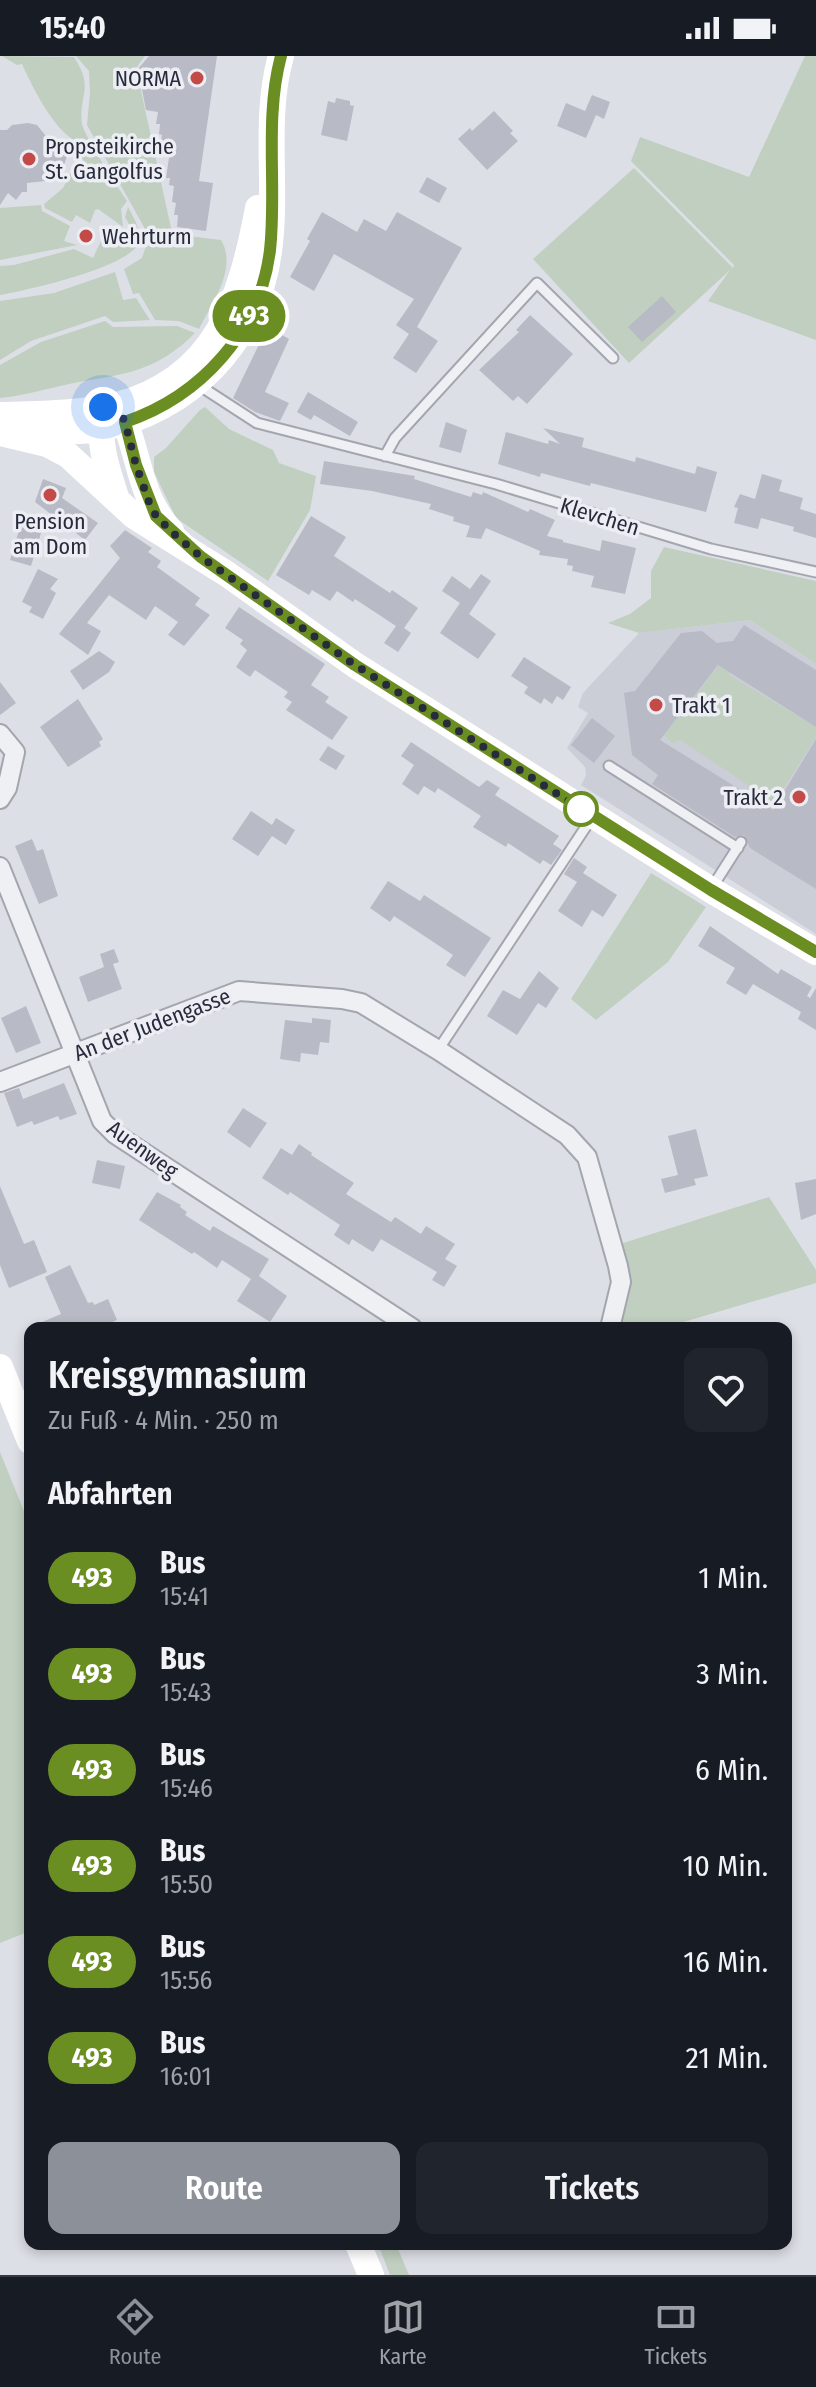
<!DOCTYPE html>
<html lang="de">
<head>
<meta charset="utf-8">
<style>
  body { margin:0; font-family:"Fira Sans Condensed",sans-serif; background:#20242c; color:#f1f3f6; height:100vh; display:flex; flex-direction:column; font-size:30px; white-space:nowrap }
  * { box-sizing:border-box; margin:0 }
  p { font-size:26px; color:#9ea1a6 }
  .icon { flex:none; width:44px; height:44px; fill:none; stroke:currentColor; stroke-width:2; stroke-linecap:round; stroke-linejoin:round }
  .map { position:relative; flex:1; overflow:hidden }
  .drawer { position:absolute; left:24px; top:1266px; width:768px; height:928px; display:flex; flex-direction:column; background:#171b24; border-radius:16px; box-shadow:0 4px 12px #0003 }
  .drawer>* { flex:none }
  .badge { padding:0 16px; border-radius:26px; font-size:28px; line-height:52px }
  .you { position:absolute; width:40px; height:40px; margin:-20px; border:6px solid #fff; border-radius:50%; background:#1a73e8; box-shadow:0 0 0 12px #1a73e833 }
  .map>.badge { position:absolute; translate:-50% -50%; box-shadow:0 0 0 4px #fff }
  h2 { padding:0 24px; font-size:30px; line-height:72px }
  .round { display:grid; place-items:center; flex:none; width:84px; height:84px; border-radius:16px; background:#20242c }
  .head { display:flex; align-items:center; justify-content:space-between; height:136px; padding:0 24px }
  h1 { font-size:38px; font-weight:600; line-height:60px }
  .button { display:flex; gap:16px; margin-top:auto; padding:16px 24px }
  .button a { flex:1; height:92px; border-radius:16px; background:#8c9099; color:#fff; font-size:32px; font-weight:600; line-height:92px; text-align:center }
  .button a+a { background:#20242c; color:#f1f3f6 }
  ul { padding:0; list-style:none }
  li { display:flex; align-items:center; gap:24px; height:96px; padding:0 24px }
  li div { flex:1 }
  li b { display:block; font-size:30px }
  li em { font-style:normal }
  li .badge { min-width:88px; font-weight:700; text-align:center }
  .status { display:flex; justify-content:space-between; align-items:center; height:56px; padding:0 40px; background:#171b24; direction:ltr }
  .status svg { height:22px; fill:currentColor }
  .dock { display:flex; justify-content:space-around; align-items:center; height:112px; border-top:2px solid #363941; background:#171b24; font-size:22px; color:#9ea1a6 }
  .dock a { display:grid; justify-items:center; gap:4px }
  .dock .active { color:#8c9099 }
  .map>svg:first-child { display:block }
  .built { fill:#cbced7 }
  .green { fill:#c0cfbf }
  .building { fill:#b8bac5 }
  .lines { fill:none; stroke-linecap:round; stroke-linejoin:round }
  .lane-casing { stroke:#a3a5af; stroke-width:13 }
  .street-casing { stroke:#a3a5af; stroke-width:22 }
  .lane { stroke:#eff0f4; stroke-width:9 }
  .street { stroke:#eff0f4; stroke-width:18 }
  .secondary { stroke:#fff; stroke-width:26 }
  .line-casing { stroke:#fff; stroke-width:18 }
  .line { stroke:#6b8e23; stroke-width:12 }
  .walk { stroke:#272b3b; stroke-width:8; stroke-dasharray:0 14.4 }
  .poi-dot { fill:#c44a48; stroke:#eceef4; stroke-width:3 }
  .stop-dot { fill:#fff; stroke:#6b8e23; stroke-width:4 }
  .labels { text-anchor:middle; stroke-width:7; stroke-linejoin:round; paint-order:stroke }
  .poi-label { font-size:22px; fill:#272b3b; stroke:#eceef4; text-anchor:start }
  .street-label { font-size:22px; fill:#272b3b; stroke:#eceef4 }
</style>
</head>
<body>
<div class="status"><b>15:40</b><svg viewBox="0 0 49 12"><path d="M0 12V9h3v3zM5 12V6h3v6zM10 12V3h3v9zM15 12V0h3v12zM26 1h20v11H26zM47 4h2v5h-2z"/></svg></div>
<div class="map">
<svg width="816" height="2219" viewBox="0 0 816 2219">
  <rect width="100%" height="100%" fill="#dddfe6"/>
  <path class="built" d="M750,564L816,608V878L581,729L586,719L585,711L567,692L588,657L578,651L583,637L639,577Z"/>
  <path class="green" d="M2,0L74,1C95,33 78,39 82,68C84,80 118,131 127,145L121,153L123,171L98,153L95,154L90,167L76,159L72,166L45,152L44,148L63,132L73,113L78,117L86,115L88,110L79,99L75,85C52,71 33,32 22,8L17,9Z
    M76,0H145L136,12L171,172L180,179L221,184C238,212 212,247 199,273L179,265L155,264L139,237L133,238L124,213L142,202L147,187L144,171L87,69L90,37L89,15Z
    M805,0H816V284L708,245L730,214L629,307L533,203L634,112L733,212L734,209L631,105L640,81L749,121Z
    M41,149L42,155L70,170L64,185L77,189L0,204V152Z
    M128,151C133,161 142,174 139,186C132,211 24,235 0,239V210L14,209L74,193L93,202L107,172L126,183L132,174L125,161Z
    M115,216L123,244L136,242L150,264L113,266L105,260L31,285L0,304V245L54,237Z
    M105,265L113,271L177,270L195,277C158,314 127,318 79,326C52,331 28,339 0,342V309L41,286Z
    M205,351L229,373L273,394L279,407L316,420L310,454L268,525L176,462L154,416V401L166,392L200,354Z
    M664,491L816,525V608L750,564L639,577L608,567L630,558L651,542V515Z
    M725,602L735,610L729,619L816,671V681L762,766L748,757L759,736L680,684L673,687L664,679Z
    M651,817L706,851L668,906L596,964L571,943Z
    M769,1141L816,1214V1227L663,1272H618C629,1237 636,1223 620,1188Z
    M0,1396L30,1470V1875L0,1887Z
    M378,2188H396L409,2219H390Z"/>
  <path class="building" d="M149,0H217L199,125L213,127L206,175L177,171L178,159H174L176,147L172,146L174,130L169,129L170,122H166L170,95L160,94L162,79L159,78L160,68H156L158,56L146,54L138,13Z
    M592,39L610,46L604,63L596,59L586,82L557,70L566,47L585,55Z
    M336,42L350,45V49L354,50L347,85L321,79L328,45L335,47Z
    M494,55L513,75L510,77L518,85L487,114L458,83L470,72L472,75Z
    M28,67L37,69L49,84L64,88L68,97L63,112L48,108L55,124L27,127V136H22L16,144L8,137L0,149V74H7L12,69Z
    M427,121L447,132L439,147L419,136Z
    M322,156L357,176L364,163L386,175L397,156L462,192L417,271L438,285L416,317L393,302L409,278L396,269L414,243L334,198L314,235L290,221L310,185L307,183Z
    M662,240L676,256L642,286L628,271Z
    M530,259L573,298L527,348L518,340L513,345L479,314L519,276L516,274Z
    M266,274L273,278L275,275L289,283L265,336L289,347L280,365L255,356L233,342Z
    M308,336L358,366L350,380L314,359L311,364L297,356Z
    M446,366L467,374L461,397L439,391Z
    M543,372L584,382L582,391L635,406L636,401L695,418L697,410L717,416L706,456L591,427L590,430L541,417L540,421L498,408L506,376L548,388L549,384L560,388Z
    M324,405L415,420L414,423L471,441L473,436L482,439L483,436L528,456L530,453L555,464L547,480L563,484V486L600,495L602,484L636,492L625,538L591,531L594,520L572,515L573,510L567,509L568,503L539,499L540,495L486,472L481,483L466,481L470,470L453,465L454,461L429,453L431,448L372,435L320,428Z
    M762,418L782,424L779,435L803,442L800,453L816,458V482L793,475L794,471L761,462L758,473L734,467L738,452L734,451L740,438L755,443Z
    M43,423L66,432L62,442L98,467L85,484L35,446Z
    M311,460L346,481L334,500L390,537L392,534L418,552L404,572L411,577L398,596L384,587L396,570L355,543L353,546L337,535L330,545L312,534L309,539L276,519Z
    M20,471L41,477L31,510L10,504Z
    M125,474L152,492L148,496L161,505L157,511L200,542L195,549L210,559L184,590L168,579L178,566L155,550L146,564L109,539L87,567L101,575L88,599L59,578L120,502L110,490Z
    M38,513L58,523L50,533L56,537L43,563L29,556L32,551L22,546Z
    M481,518L491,525L469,558L496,578L478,603L440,577L460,547L442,535L452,520L470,533Z
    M239,551L325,608L311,629L329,641L325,646L348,661L332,684L286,654L292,646L284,641L288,636L255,614L250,621L236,611L247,594L240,588L243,584L225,572Z
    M744,569L816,614V671L718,609L660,684L773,754L816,683V833L750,792L744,779L735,781L652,728L658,719L632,699L624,637L635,635L681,577L702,575L717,587L733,585Z
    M99,595L115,606L109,616L83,634L70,615Z
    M524,601L571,631L563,644L557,640L552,648L544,642L541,648L524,637L528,631L511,620Z
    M0,626L16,647L0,659Z
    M78,643L103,683L99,686L101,690L68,711L40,671Z
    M592,662L615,680L594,707L571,689Z
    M411,686L479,731L487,724L500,732L495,739L559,780L553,788L562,794L551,809L543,804L540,808L508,787L506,791L473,771L481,760L438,732L435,737L424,730L418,739L402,728L414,709L401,700Z
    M328,690L345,700L336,714L319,704Z
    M251,755L272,769L276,762L295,774L286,789L272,780L258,800L232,783Z
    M32,783L37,795L43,793L58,840L39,848L15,790Z
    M574,802L587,811L583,817L617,839L603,861L592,854L582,871L558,855L577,826L564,818Z
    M388,825L420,845L424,839L491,882L465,921L446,909L453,899L394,860L390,866L370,852Z
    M710,870L778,918L781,913L812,931L807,940L810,942L816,932V974L798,963L801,956L753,928L746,939L726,927L735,912L698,890Z
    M114,893L119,906L113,908L122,933L88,946L79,921L104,911L100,898Z
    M539,915L559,932L546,952L538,947L517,979L487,960L503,934L520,943Z
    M26,950L41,987L16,997L1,962Z
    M312,962L331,964L329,987L320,986L318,999L301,997L300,1006L280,1003L285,964L312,967Z
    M64,1027L77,1058L60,1064L58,1060L34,1069L32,1065L17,1071L4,1037L19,1032L23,1043Z
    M243,1052L267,1067L250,1092L227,1076Z
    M696,1073L708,1120L694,1123L696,1129L665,1137L661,1123L678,1119L668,1080Z
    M299,1088L312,1097L311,1099L354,1127L346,1138L391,1166L395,1161L421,1178L426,1170L455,1188L445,1203L457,1210L444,1231L432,1224L437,1216L381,1183L373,1196L352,1183L349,1189L334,1179L340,1169L290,1136L288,1139L262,1122L281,1092L292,1099Z
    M97,1104L125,1110L120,1133L92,1127Z
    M816,1123V1158L801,1164L795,1127Z
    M0,1130L24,1188L34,1184L47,1216L9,1232L0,1209Z
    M157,1136L181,1149L180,1151L187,1156L185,1159L210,1175L213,1170L269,1203L259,1220L287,1240L270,1266L237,1245L251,1223L222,1204L217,1212L194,1196L192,1198L139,1164Z
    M70,1209L88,1247L93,1246L94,1249L108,1243L117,1264L98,1272H28L61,1258L45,1221Z"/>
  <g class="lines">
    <g class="lane-casing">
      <path id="lane" d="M197,328L257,367L496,428L711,493L816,516
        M385,400L395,382L537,227L613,302
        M609,710L738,792
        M713,830L741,786
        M438,994L591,763"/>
    </g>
    <g class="street-casing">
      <path id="street" d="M0,678L15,696L7,732L0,743
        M0,811L102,1065L115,1078L412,1272
        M0,1026L239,935L342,943L361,947L438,994L567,1079L587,1101L618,1210L621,1226L610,1272"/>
    </g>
    <use href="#lane" class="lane"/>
    <use href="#street" class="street"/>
    <path class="secondary" d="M118,352C141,394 136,438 171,475
      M102,358C98,387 107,413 116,441
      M0,359C38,358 80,358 117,349C216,323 241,243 258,152
      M26,376C50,375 76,377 99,373C188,356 258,285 269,195C278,131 263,63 281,0
      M0,377L47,388L68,399L134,460L227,518L355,609L711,834L816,896
      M0,1311L30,1385
      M358,2188L371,2219"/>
  </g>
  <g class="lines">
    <g class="line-casing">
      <path id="line" d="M281,0C264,63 277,130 270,194C260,276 201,340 125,366L136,409L156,460L201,501L355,609L711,834L816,896"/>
    </g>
    <use href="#line" class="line"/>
    <path class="walk" d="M103,351L116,349L125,366L136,409L149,446L156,460L174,478L201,501L355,609L581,753"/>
  </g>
  <g class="poi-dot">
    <circle cx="197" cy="22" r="8"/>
    <circle cx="29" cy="103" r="8"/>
    <circle cx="86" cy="180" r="8"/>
    <circle cx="50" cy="439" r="8"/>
    <circle cx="656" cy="649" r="8"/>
    <circle cx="799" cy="741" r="8"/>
  </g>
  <circle class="stop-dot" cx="581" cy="753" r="16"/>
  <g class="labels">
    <g class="poi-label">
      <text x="181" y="30" text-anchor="end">NORMA</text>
      <text x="45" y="98">Propsteikirche<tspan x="45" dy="25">St. Gangolfus</tspan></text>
      <text x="102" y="188">Wehrturm</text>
      <text x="50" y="473" text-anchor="middle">Pension<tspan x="50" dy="25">am Dom</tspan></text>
      <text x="672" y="657">Trakt 1</text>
      <text x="783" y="749" text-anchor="end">Trakt 2</text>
    </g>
    <g class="street-label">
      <text transform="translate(600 460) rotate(17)" y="8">Klevchen</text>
      <text transform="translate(152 968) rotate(-21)" y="8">An der Judengasse</text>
      <text transform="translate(143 1093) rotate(36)" y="8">Auenweg</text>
    </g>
  </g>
</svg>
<div class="you" style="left:103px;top:351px"></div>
<b class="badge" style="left:249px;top:260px;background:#6b8e23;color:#fff">493</b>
<section class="drawer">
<div class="head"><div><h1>Kreisgymnasium</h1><p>Zu Fuß · 4 Min. · 250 m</p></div><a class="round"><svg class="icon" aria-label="heart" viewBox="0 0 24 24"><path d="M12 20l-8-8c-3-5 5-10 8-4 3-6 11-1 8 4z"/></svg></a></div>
<h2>Abfahrten</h2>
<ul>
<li><span class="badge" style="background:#6b8e23;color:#fff">493</span><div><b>Bus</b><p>15:41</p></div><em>1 Min.</em></li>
<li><span class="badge" style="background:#6b8e23;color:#fff">493</span><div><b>Bus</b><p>15:43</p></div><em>3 Min.</em></li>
<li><span class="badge" style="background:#6b8e23;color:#fff">493</span><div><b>Bus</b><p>15:46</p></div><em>6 Min.</em></li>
<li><span class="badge" style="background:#6b8e23;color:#fff">493</span><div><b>Bus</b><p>15:50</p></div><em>10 Min.</em></li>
<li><span class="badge" style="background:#6b8e23;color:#fff">493</span><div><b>Bus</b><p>15:56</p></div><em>16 Min.</em></li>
<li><span class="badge" style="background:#6b8e23;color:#fff">493</span><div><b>Bus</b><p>16:01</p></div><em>21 Min.</em></li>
</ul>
<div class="button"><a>Route</a><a>Tickets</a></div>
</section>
</div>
<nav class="dock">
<a class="active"><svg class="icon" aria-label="directions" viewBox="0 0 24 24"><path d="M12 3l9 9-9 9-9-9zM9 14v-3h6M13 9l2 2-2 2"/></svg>Route</a>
<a><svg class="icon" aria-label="map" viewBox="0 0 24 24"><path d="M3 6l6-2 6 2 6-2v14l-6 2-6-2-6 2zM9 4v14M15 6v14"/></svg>Karte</a>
<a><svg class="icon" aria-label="tickets" viewBox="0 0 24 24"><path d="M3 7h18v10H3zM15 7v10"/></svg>Tickets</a>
</nav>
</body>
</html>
